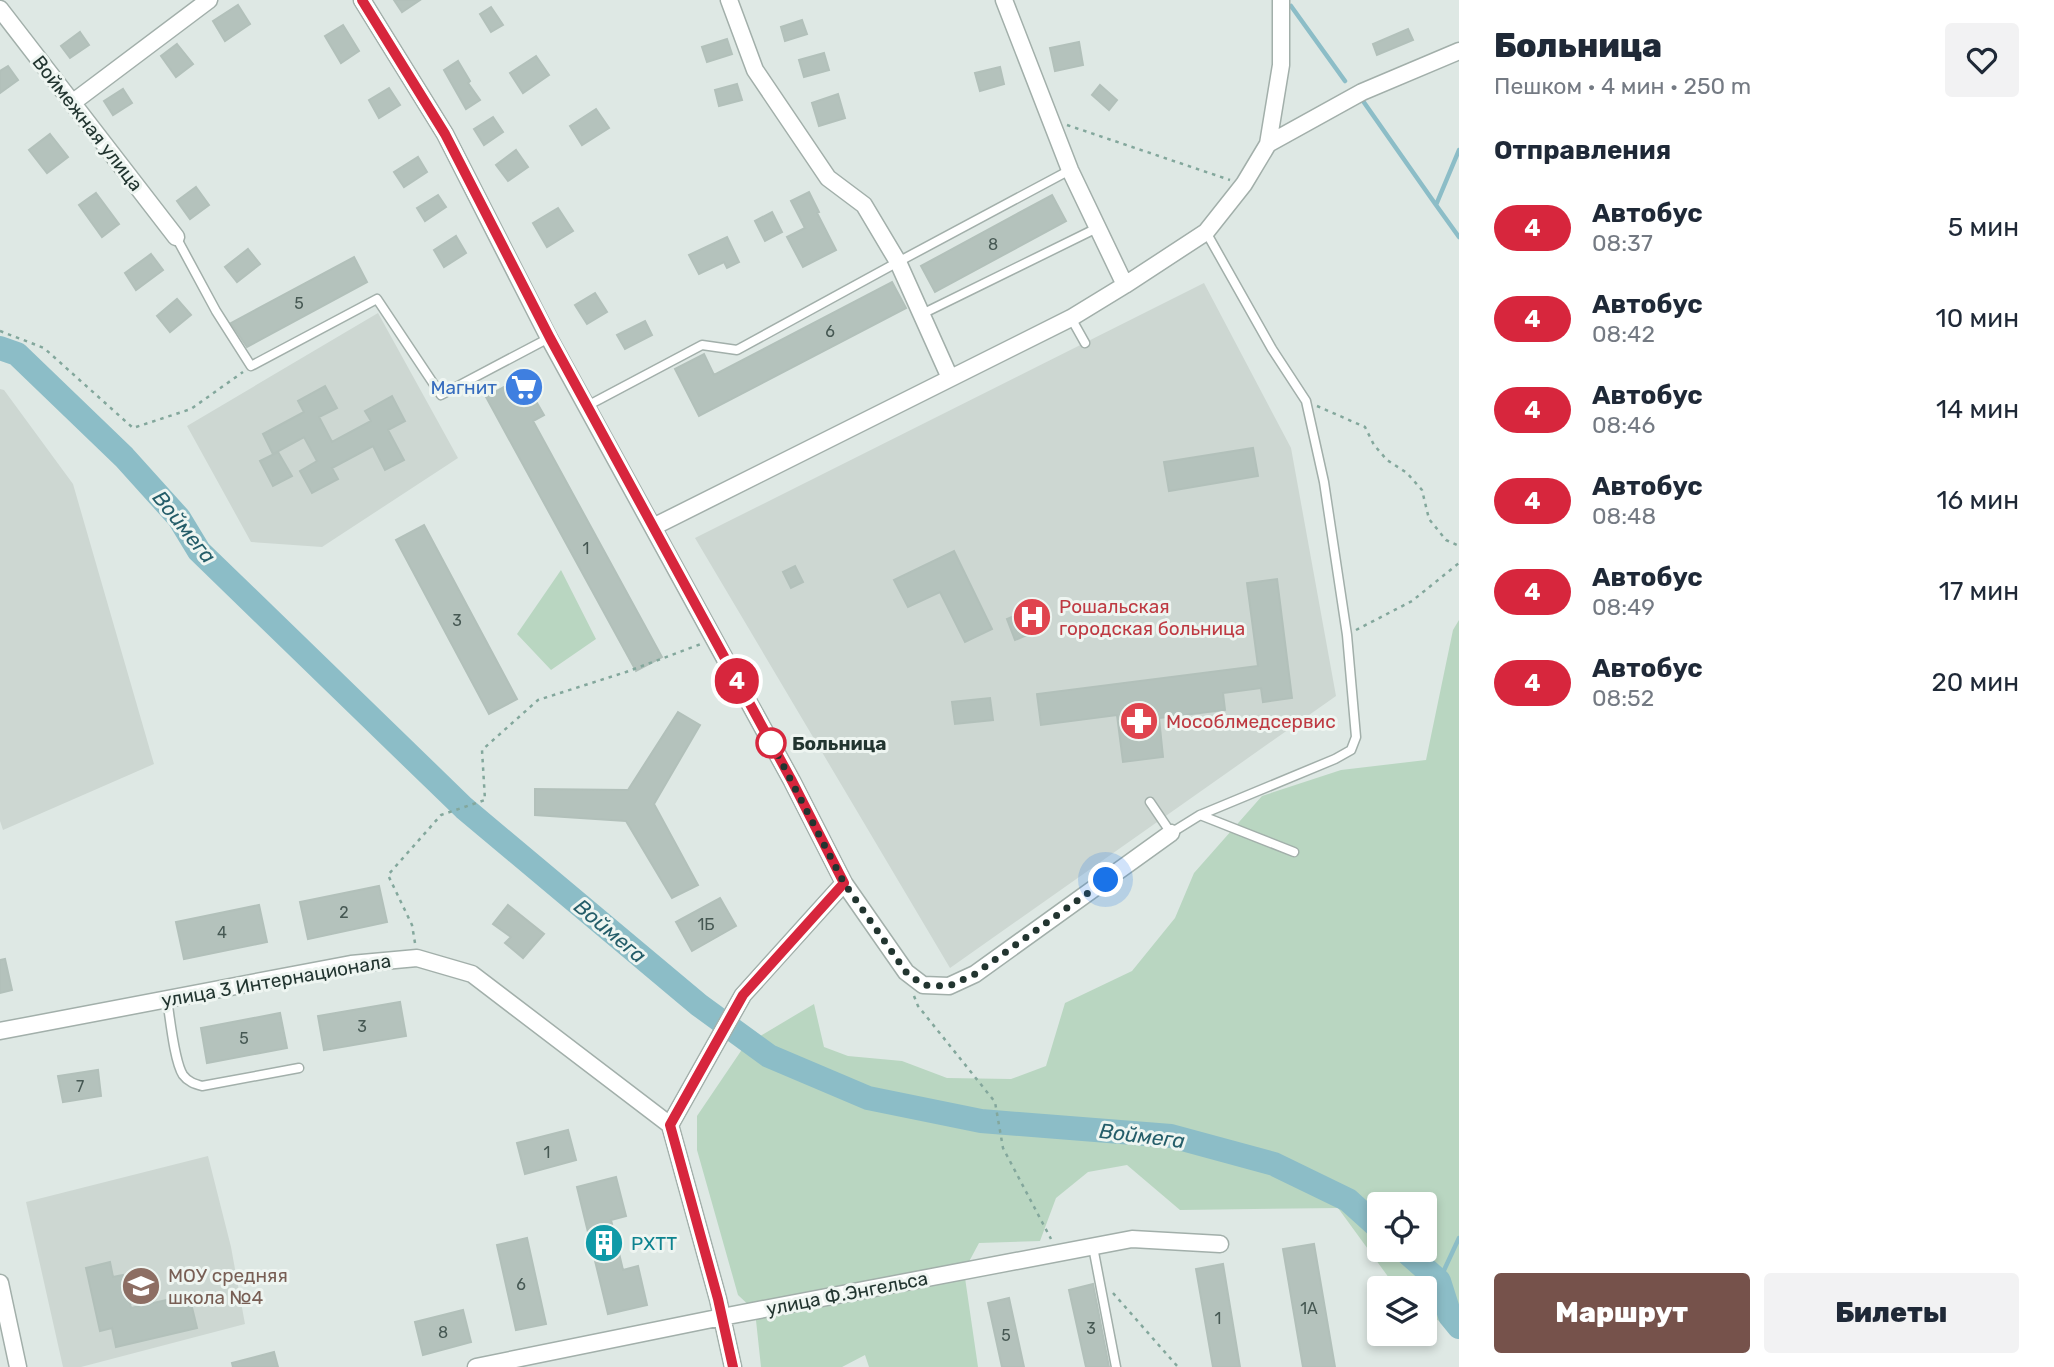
<!DOCTYPE html>
<html lang="ru">
<head>
<meta charset="utf-8">
<style>
  body { margin:0; font-family:Rubik,sans-serif; background:#f2f2f3; color:#1f2937; height:100vh; display:flex; flex-direction:column; font-size:26px; white-space:nowrap }
  * { box-sizing:border-box; margin:0 }
  p { font-size:23px; color:#747a83 }
  .icon { flex:none; width:38px; height:38px; fill:none; stroke:currentColor; stroke-width:2; stroke-linecap:round; stroke-linejoin:round }
  .map { position:relative; flex:1; overflow:hidden }
  .side { display:flex; flex-direction:column; background:#fff; width:595px }
  .side>* { flex:none }
  .badge { padding:0 14px; border-radius:23px; font-size:24px; line-height:46px }
  .controls { position:absolute; left:1367px; top:1192px; display:grid; gap:14px }
  .controls a { display:grid; place-items:center; width:70px; height:70px; border-radius:7px; background:#fff; box-shadow:0 4px 10px #0003; font-size:35px }
  .you { position:absolute; width:35px; height:35px; margin:-18px; border:5px solid #fff; border-radius:50%; background:#1a73e8; box-shadow:0 0 0 10px #1a73e833 }
  .map>.badge { position:absolute; translate:-50% -50%; box-shadow:0 0 0 4px #fff }
  h2 { padding:0 35px; font-size:26px; line-height:63px }
  .round { display:grid; place-items:center; flex:none; width:74px; height:74px; border-radius:7px; background:#f2f2f3 }
  .headline { display:flex; align-items:center; justify-content:space-between; height:119px; padding:0 35px }
  h1 { font-size:33px; font-weight:800; line-height:52px }
  .action { display:flex; gap:14px; margin-top:auto; padding:14px 35px }
  .action a { flex:1; height:80px; border-radius:7px; background:#76524b; color:#fff; font-size:28px; font-weight:800; line-height:80px; text-align:center }
  .action a+a { background:#f2f2f3; color:#1f2937 }
  ul { padding:0; list-style:none }
  li { display:flex; align-items:center; gap:21px; height:91px; padding:0 35px }
  li div { flex:1 }
  li b { display:block; font-size:26px }
  li em { font-style:normal }
  li .badge { min-width:77px; font-weight:700; text-align:center }
  main { display:flex; flex:1; min-height:0 }
  .map>svg:first-child { display:block }
  .built { fill:#cdd7d2 }
  .green { fill:#b9d6c1; fill-rule:evenodd }
  .lines { fill:none; stroke-linecap:round; stroke-linejoin:round }
  .stream { stroke:#8cbdc7; stroke-width:4.5 }
  .river { stroke:#8cbdc7; stroke-width:24 }
  .building { fill:#b4c2bc; stroke:#b2c0ba; stroke-width:2 }
  .service-casing { stroke:#a2afaa; stroke-width:11 }
  .minor-casing { stroke:#a2afaa; stroke-width:19 }
  .path { stroke:#83a79c; stroke-width:2.5; stroke-dasharray:3.5 5; stroke-linecap:butt }
  .service { stroke:#fff; stroke-width:8 }
  .minor { stroke:#fff; stroke-width:16 }
  .line-casing { stroke:#fff; stroke-width:16 }
  .line { stroke:#d7263d; stroke-width:10 }
  .walk { stroke:#223530; stroke-width:7; stroke-dasharray:0 12.6 }
  .stop-dot { fill:#fff; stroke:#d7263d; stroke-width:3.5 }
  .labels { text-anchor:middle; stroke-width:6; stroke-linejoin:round; paint-order:stroke }
  .number-label { font-size:16px; fill:#465853 }
  .street-label { font-size:19px; fill:#223530; stroke:#eef5f1 }
  .shop-label { font-size:19px; fill:#366cbe; stroke:#eef5f1; text-anchor:end }
  .health-label { font-size:19px; fill:#be3a42; stroke:#eef5f1; text-anchor:start }
  .stop-label { font-size:19px; font-weight:bold; fill:#223530; stroke:#eef5f1; text-anchor:start }
  .culture-label { font-size:19px; fill:#0d838f; stroke:#eef5f1; text-anchor:start }
  .education-label { font-size:19px; fill:#785e54; stroke:#eef5f1; text-anchor:start }
  .water-label { font-size:21px; font-style:italic; fill:#245d69; stroke:#eef5f1 }
</style>
</head>
<body>
<main>
<div class="map">
<svg width="1459" height="1367" viewBox="0 0 1459 1367">
  <rect width="100%" height="100%" fill="#dee8e4"/>
  <path class="built" d="M1204,283L1291,448L1336,696L950,968L695,538Z
    M378,313L458,458L322,547L251,542L187,426Z
    M0,389L4,390L73,484L154,764L3,830L0,821Z
    M208,1156L231,1247L245,1324L81,1367H63L26,1202Z"/>
  <path class="green" d="M561,570L596,639L551,670L517,634Z
    M1459,620V1334L1425,1312L1424,1288H1399L1392,1282L1338,1208L1180,1210L1127,1165L1088,1172L1056,1198L1040,1241L979,1243L964,1271L978,1367H869L865,1355L842,1367H761L755,1311L738,1295L697,1150V1116L745,1045L814,1004L824,1047L848,1056L902,1061L947,1078L1011,1079L1046,1066L1065,1003L1132,971L1175,918L1194,873L1262,796L1341,770L1426,760L1453,630ZM1379,1204H1424V1250H1379Z"/>
  <g class="lines">
    <path class="stream" d="M1291,6L1345,81
      M1363,101L1436,205
      M1459,150L1436,205L1459,237
      M1439,1281L1459,1238"/>
    <path class="river" d="M0,348L17,354L124,457L179,518L199,551L464,808L699,1005L769,1056L868,1098L981,1121L1171,1136L1274,1164L1348,1200L1379,1228
      M1404,1250L1439,1281L1450,1316L1459,1327"/>
  </g>
  <path class="building" d="M394,0H420L402,12Z
    M238,5L250,24L225,41L213,21Z
    M491,7L503,25L491,32L480,14Z
    M802,20L807,34L785,41L781,27Z
    M343,25L359,51L341,63L325,36Z
    M1408,29L1413,40L1377,55L1373,44Z
    M80,32L89,45L70,58L61,46Z
    M727,39L732,54L707,62L702,47Z
    M1079,42L1083,65L1055,71L1050,48Z
    M177,44L193,64L176,77L161,56Z
    M824,53L829,70L804,77L799,60Z
    M536,56L549,75L523,93L510,73Z
    M458,61L470,81L468,83L480,100L466,109L444,70Z
    M8,66L18,80L0,93V71Z
    M1000,67L1004,84L980,91L975,73Z
    M737,84L742,100L719,106L715,90Z
    M1100,85L1117,100L1109,110L1092,95Z
    M389,88L400,105L379,118L369,100Z
    M123,89L132,103L113,115L104,101Z
    M838,94L845,118L819,126L812,103Z
    M596,109L609,128L582,145L570,126Z
    M493,117L503,132L484,145L474,129Z
    M50,134L68,157L47,173L29,150Z
    M516,150L528,167L508,181L496,165Z
    M418,157L427,172L404,187L394,172Z
    M196,187L209,205L190,219L177,201Z
    M809,192L819,212L817,213L836,250L803,267L787,237L805,228L791,201Z
    M96,193L119,224L102,237L79,205Z
    M438,195L446,207L425,221L417,208Z
    M1052,195L1066,221L935,292L921,266Z
    M558,208L573,231L547,247L533,223Z
    M772,212L782,232L765,241L755,221Z
    M456,236L466,253L444,267L434,250Z
    M727,237L739,262L727,268L724,262L699,274L689,255Z
    M248,249L260,264L237,282L225,267Z
    M151,254L163,270L136,290L125,273Z
    M354,257L367,282L247,347L231,323Z
    M892,282L906,308L699,416L675,369L704,354L714,375Z
    M595,293L607,312L587,324L575,305Z
    M177,299L191,315L170,332L157,316Z
    M645,321L652,335L625,349L617,335Z
    M522,377L544,415L533,421L662,657L636,671L486,397Z
    M325,386L337,408L319,417L332,442L371,421L365,411L392,396L405,421L388,430L404,460L385,470L373,446L332,468L338,479L312,493L300,471L317,461L304,437L273,454L263,434L304,412L298,401Z
    M1253,448L1258,476L1169,491L1164,462Z
    M278,452L292,476L273,486L260,461Z
    M424,525L517,699L489,714L396,540Z
    M954,551L992,629L965,642L940,592L908,607L894,580Z
    M795,566L803,582L791,588L783,572Z
    M1277,579L1292,698L1263,702L1261,688L1223,693L1225,710L1159,718L1163,757L1123,762L1117,715L1041,725L1037,694L1258,666L1247,583Z
    M1019,614L1027,635L1015,640L1007,619Z
    M990,698L993,720L955,724L952,702Z
    M678,712L700,725L654,804L698,885L672,898L626,821L535,815V789L628,790Z
    M379,886L387,922L308,939L300,902Z
    M720,898L736,926L692,951L676,922Z
    M259,905L267,942L184,959L176,922Z
    M508,905L544,934L523,958L505,943L511,937L493,924Z
    M5,959L12,990L0,993V960Z
    M400,1002L406,1036L324,1050L318,1016Z
    M280,1013L287,1048L207,1063L201,1028Z
    M98,1070L101,1096L63,1102L58,1076Z
    M568,1130L576,1160L525,1174L517,1143Z
    M616,1177L626,1216L611,1220L623,1270L638,1266L647,1305L608,1314L577,1187Z
    M527,1238L546,1324L516,1330L497,1245Z
    M1314,1244L1335,1367H1303L1283,1249Z
    M110,1262L113,1277L123,1275L131,1308L189,1295L197,1328L116,1347L112,1328L100,1331L86,1268Z
    M1223,1264L1240,1367H1213L1196,1269Z
    M1093,1284L1109,1367H1086L1069,1290Z
    M1009,1298L1024,1367H1002L988,1303Z
    M463,1310L471,1342L423,1355L415,1322Z
    M274,1352L278,1367H233L232,1363Z"/>
  <g class="lines">
    <g class="service-casing">
      <path id="service" d="M176,237L216,311L251,366L377,299L441,395L549,338
        M922,314L1097,228
        M1071,318L1085,343
        M587,406L702,345L737,350L898,262L1070,170
        M1150,802L1171,833L1200,815L1335,759L1351,750L1356,737L1347,635L1324,482L1306,401L1272,349L1206,232
        M1200,815L1294,852
        M167,999C170,1017 174,1061 183,1075C188,1082 195,1084 202,1086L299,1068
        M1093,1247L1116,1367"/>
    </g>
    <g class="minor-casing">
      <path id="minor" d="M362,0L445,134L549,338L792,781L844,883L906,972L923,985L949,986L975,974L1171,833
        M729,0L755,70L828,178L864,205L898,262L950,378
        M1004,0L1070,170L1125,285
        M0,9L176,237
        M72,103L209,0
        M1268,144L1281,65V0
        M653,527L1071,318L1125,285L1206,232L1244,184L1268,144L1362,92L1459,51
        M0,1031L351,964L417,958L472,974L670,1125
        M0,1283L18,1367
        M476,1367L722,1317L1132,1239L1220,1244
        M733,1367L718,1299L670,1125L743,995L844,883"/>
    </g>
    <path class="path" d="M1067,125L1230,180
      M0,331L44,348L133,428L191,409L243,372
      M1317,406L1365,427L1374,445L1387,460L1407,473L1422,490L1429,519L1446,540L1459,546
      M1356,630L1412,601L1459,563
      M415,943L412,925L388,875L441,815L485,800L482,750L538,700L626,672L701,644
      M914,996L918,1006L995,1102L1003,1148L1051,1239
      M1113,1293L1178,1367"/>
    <use href="#service" class="service"/>
    <use href="#minor" class="minor"/>
  </g>
  <g class="lines">
    <g class="line-casing">
      <path id="line" d="M362,0L445,134L550,338L792,781L844,883L743,995L670,1125L718,1299L733,1367"/>
    </g>
    <use href="#line" class="line"/>
    <path class="walk" d="M771,743L769,738L844,883L906,972L923,985L949,986L975,974L1106,880"/>
  </g>
  <defs>
    <g id="supermarket-disc" transform="scale(2.0125)"><circle r="9.5" fill="#3f7fe0" stroke="#eef5f1"/><path d="M-6-5.5h2.5l.6 2H6L4.5 2H-2.5L-4.4-4H-6ZM-1.5 3.2a1.3 1.3 0 1 0 .1 0ZM3 3.2a1.3 1.3 0 1 0 .1 0Z" fill="#fff"/></g>
    <g id="hospital-disc" transform="scale(2.0125)"><circle r="9.5" fill="#e0444e" stroke="#eef5f1"/><path d="M-5-5h3v3.5h4V-5h3V5h-3V1.5h-4V5h-3Z" fill="#fff"/></g>
    <g id="pharmacy-disc" transform="scale(2.0125)"><circle r="9.5" fill="#e0444e" stroke="#eef5f1"/><path d="M-2-6h4v4h4v4h-4v4h-4v-4h-4v-4h4Z" fill="#fff"/></g>
    <g id="building-disc" transform="scale(2.0125)"><circle r="9.5" fill="#0f9aa8" stroke="#eef5f1"/><path d="M-4-6H4V6H1V3H-1V6H-4ZM-2.5-4.3h1.7v1.8h-1.7ZM.8-4.3h1.7v1.8H.8ZM-2.5-1h1.7V.8h-1.7ZM.8-1h1.7V.8H.8Z" fill="#fff"/></g>
    <g id="school-disc" transform="scale(2.0125)"><circle r="9.5" fill="#8d6e63" stroke="#eef5f1"/><path d="M0-5L7-2L0 1L-7-2ZM-4 1L0 2.5L4 1V4Q0 6-4 4Z" fill="#fff"/></g>
  </defs>
  <g fill-rule="evenodd">
    <use href="#supermarket-disc" x="524" y="387"/>
    <use href="#hospital-disc" x="1032" y="617"/>
    <use href="#pharmacy-disc" x="1139" y="721"/>
    <use href="#building-disc" x="604" y="1243"/>
    <use href="#school-disc" x="141" y="1286"/>
  </g>
  <circle class="stop-dot" cx="771" cy="743" r="14"/>
  <g class="labels">
    <g class="number-label">
      <text x="993" y="250">8</text>
      <text x="299" y="309">5</text>
      <text x="830" y="337">6</text>
      <text x="586" y="554">1</text>
      <text x="457" y="626">3</text>
      <text x="344" y="918">2</text>
      <text x="706" y="930">1Б</text>
      <text x="222" y="938">4</text>
      <text x="362" y="1032">3</text>
      <text x="244" y="1044">5</text>
      <text x="80" y="1092">7</text>
      <text x="547" y="1158">1</text>
      <text x="521" y="1290">6</text>
      <text x="1309" y="1314">1А</text>
      <text x="1218" y="1324">1</text>
      <text x="1091" y="1334">3</text>
      <text x="443" y="1338">8</text>
      <text x="1006" y="1341">5</text>
    </g>
    <g class="street-label">
      <text transform="translate(88 123) rotate(52)" y="7">Воймежная улица</text>
      <text transform="translate(276 980) rotate(-10)" y="7">улица 3 Интернационала</text>
      <text transform="translate(847 1293) rotate(-11)" y="7">улица Ф.Энгельса</text>
    </g>
    <g class="shop-label">
      <text x="497" y="394">Магнит</text>
    </g>
    <g class="health-label">
      <text x="1059" y="613">Рошальская<tspan x="1059" dy="22">городская больница</tspan></text>
      <text x="1166" y="728">Мособлмедсервис</text>
    </g>
    <g class="stop-label">
      <text x="792" y="750">Больница</text>
    </g>
    <g class="culture-label">
      <text x="631" y="1250">РХТТ</text>
    </g>
    <g class="education-label">
      <text x="168" y="1282">МОУ средняя<tspan x="168" dy="22">школа №4</tspan></text>
    </g>
    <g class="water-label">
      <text transform="translate(184 527) rotate(51)" y="7">Воймега</text>
      <text transform="translate(610 931) rotate(40)" y="7">Воймега</text>
      <text transform="translate(1142 1136) rotate(7)" y="7">Воймега</text>
    </g>
  </g>
</svg>
<div class="controls">
<a><svg class="icon" aria-label="locate" viewBox="0 0 24 24"><circle cx="12" cy="12" r="6"/><path d="M12 2v4M12 18v4M2 12h4M18 12h4"/></svg></a>
<a><svg class="icon" aria-label="layers" viewBox="0 0 24 24"><path d="M12 4l9 5-9 5-9-5zM3 14l9 5 9-5"/></svg></a>
</div>
<div class="you" style="left:1106px;top:880px"></div>
<b class="badge" style="left:737px;top:681px;background:#d7263d;color:#fff">4</b>
</div>
<section class="side">
<div class="headline"><div><h1>Больница</h1><p>Пешком · 4 мин · 250 m</p></div><a class="round"><svg class="icon" aria-label="heart" viewBox="0 0 24 24"><path d="M12 20l-8-8c-3-5 5-10 8-4 3-6 11-1 8 4z"/></svg></a></div>
<h2>Отправления</h2>
<ul>
<li><span class="badge" style="background:#d7263d;color:#fff">4</span><div><b>Автобус</b><p>08:37</p></div><em>5 мин</em></li>
<li><span class="badge" style="background:#d7263d;color:#fff">4</span><div><b>Автобус</b><p>08:42</p></div><em>10 мин</em></li>
<li><span class="badge" style="background:#d7263d;color:#fff">4</span><div><b>Автобус</b><p>08:46</p></div><em>14 мин</em></li>
<li><span class="badge" style="background:#d7263d;color:#fff">4</span><div><b>Автобус</b><p>08:48</p></div><em>16 мин</em></li>
<li><span class="badge" style="background:#d7263d;color:#fff">4</span><div><b>Автобус</b><p>08:49</p></div><em>17 мин</em></li>
<li><span class="badge" style="background:#d7263d;color:#fff">4</span><div><b>Автобус</b><p>08:52</p></div><em>20 мин</em></li>
</ul>
<div class="action"><a>Маршрут</a><a>Билеты</a></div>
</section>
</main>
</body>
</html>
